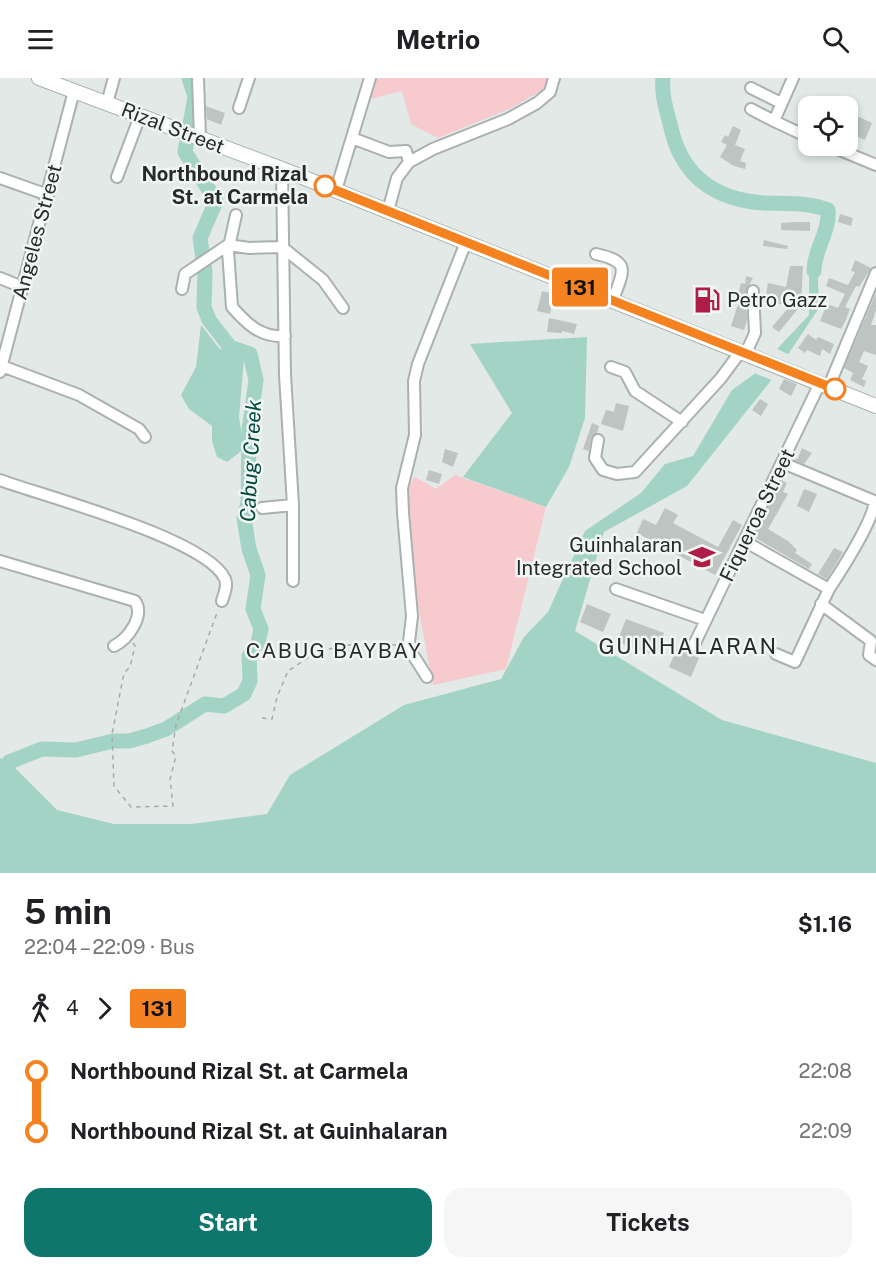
<!DOCTYPE html>
<html lang="en">
<head>
<meta charset="utf-8">
<style>
  body { margin:0; font-family:"Public Sans",sans-serif; background:#f6f6f6; color:#202124; height:100vh; display:flex; flex-direction:column; font-size:22px; white-space:nowrap }
  * { box-sizing:border-box; margin:0 }
  p { font-size:20px; color:#757577 }
  .icon { flex:none; width:33px; height:33px; fill:none; stroke:currentColor; stroke-width:2; stroke-linecap:round; stroke-linejoin:round }
  .map { position:relative; height:795px; overflow:hidden }
  .drawer { display:flex; flex-direction:column; background:#fff; flex:1 }
  .drawer>* { flex:none }
  .badge { padding:0 12px; border-radius:4px; font-size:21px; line-height:39px }
  .fabs { position:absolute; left:798px; top:18px; display:grid; gap:12px }
  .fabs a { display:grid; place-items:center; width:60px; height:60px; border-radius:12px; background:#fff; box-shadow:0 3px 9px #0003; font-size:30px }
  .map>.badge { position:absolute; translate:-50% -50%; box-shadow:0 0 0 3px #fff }
  .legs { display:flex; align-items:center; gap:9px; height:66px; padding:0 24px; font-size:20px }
  .legs p { margin-inline-start:auto }
  .summary { display:flex; align-items:center; justify-content:space-between; height:102px; padding:0 24px }
  h1 { font-size:33px; font-weight:700; line-height:45px }
  .button { display:flex; gap:12px; margin-top:auto; padding:12px 24px }
  .button a { flex:1; height:69px; border-radius:18px; background:#0f766e; color:#fff; font-size:24px; font-weight:700; line-height:69px; text-align:center }
  .button a+a { background:#f6f6f6; color:#202124 }
  ul { padding:0 24px; list-style:none }
  li { display:flex; align-items:center; gap:21px; height:60px; font-size:22px }
  li i { display:grid; place-items:center; width:9px; height:100%; margin:0 8px; background:currentColor }
  li i::after { content:''; width:15px; height:15px; margin:-8px; border:4px solid; border-radius:50%; background:#fff }
  li p { margin-inline-start:auto }
  li:first-child i { background:linear-gradient(#0000 50%,currentColor 0) }
  li:last-child i { background:linear-gradient(currentColor 50%,#0000 0) }
  header { display:flex; justify-content:space-between; align-items:center; height:78px; padding:0 24px; background:#fff; font-size:27px; font-weight:700 }
  .map>svg:first-child { display:block }
  .green { fill:#f7cace }
  .water { fill:#a3d3c4 }
  .pier { fill:#e2e9e6 }
  .lines { fill:none; stroke-linecap:round; stroke-linejoin:round }
  .river { stroke:#a3d3c4; stroke-width:15 }
  .building { fill:#bdc4c2 }
  .minor-casing { stroke:#aab1af; stroke-width:14 }
  .major-casing { stroke:#aab1af; stroke-width:16 }
  .path { stroke:#a6aca9; stroke-width:1.5; stroke-dasharray:4.5 4.5; stroke-linecap:butt }
  .minor { stroke:#fff; stroke-width:10 }
  .major { stroke:#fff; stroke-width:14 }
  .line-1-casing { stroke:#fff; stroke-width:14 }
  .line-1 { stroke:#f58220; stroke-width:9 }
  .stop-1-dot { fill:#fff; stroke:#f58220; stroke-width:3 }
  .labels { text-anchor:middle; stroke-width:5; stroke-linejoin:round; paint-order:stroke }
  .street-label { font-size:20px; fill:#272a29; stroke:#eff6f4 }
  .stop-label { font-size:20px; font-weight:bold; fill:#272a29; stroke:#eff6f4; text-anchor:end }
  .poi-label { font-size:20px; fill:#272a29; stroke:#eff6f4; text-anchor:start }
  .water-label { font-size:21px; font-style:italic; fill:#03493c; stroke:#eff6f4 }
  .neighbourhood-label { font-size:21px; letter-spacing:1.5px; fill:#272a29; stroke:#eff6f4 }
  .quarter-label { font-size:22px; letter-spacing:1.5px; fill:#272a29; stroke:#eff6f4 }
</style>
</head>
<body>
<header><svg class="icon" aria-label="menu" viewBox="0 0 24 24"><path d="M4 6h16M4 12h16M4 18h16"/></svg>Metrio<svg class="icon" aria-label="search" viewBox="0 0 24 24"><circle cx="10" cy="10" r="6"/><path d="M15 15l6 6"/></svg></header>
<div class="map">
<svg width="876" height="795" viewBox="0 0 876 795">
  <rect width="100%" height="100%" fill="#e2e9e6"/>
  <path class="green" d="M374,0H549L546,10L511,30L438,60L411,46L402,13L367,22Z
    M455,397L546,429L506,591L433,607L412,496L406,412L415,399L436,411Z"/>
  <path class="water" d="M813,172L817,174L819,230L769,305L687,408L604,454L575,553L722,642L876,685V795H0V680L9,684L57,732L114,746H191L267,736L290,697L404,627L501,601L524,559L548,534L585,453L641,415L665,386L693,378L732,312L753,297L809,237V187Z
    M201,247L219,270L244,281L239,339L244,371L227,384L217,379L212,363V348L189,331L181,317L196,289Z
    M587,259L585,340L569,389L546,429L463,399L512,335L470,266Z"/>
  <path class="pier" d="M773,269L790,277L774,303L752,294Z"/>
  <g class="lines">
    <path class="river" d="M663,0C661,19 668,36 672,54C684,100 717,122 764,125C786,126 808,124 828,132C830,154 814,171 814,193
      M9,684L42,671L76,672L113,663H129L147,658L166,651L205,626L224,628L244,616L250,603L249,578L258,565L261,551L253,531L258,497L249,471L244,440L248,425L249,352L256,302L250,276L230,269L209,242L204,229L205,194L200,160L216,123L185,74L195,19L189,0"/>
  </g>
  <path class="building" d="M206,28L225,35L221,47L207,41Z
    M857,38L872,45L865,62L850,55Z
    M733,48L741,52L735,67L745,71L740,83L746,85L745,91L734,88L720,79L727,67L721,64L725,57L728,59Z
    M840,136L853,140L851,148L838,144Z
    M796,144H810V153L781,152V145Z
    M764,162L788,168L787,171L763,168Z
    M855,182L871,190L859,209L856,208L845,229L850,231L845,244L841,251L820,243L827,226L838,230L845,216L826,208L829,200L848,207L855,194L851,193Z
    M790,188H803L801,227L779,254L772,249L789,229L774,224L775,219L766,217L768,205L786,209Z
    M746,198L753,200L746,213L747,242L744,252L731,248L741,217L738,216L741,205L745,206Z
    M542,213L554,216L550,236L537,233Z
    M704,213L714,216L708,238L698,235Z
    M876,215V232L871,247H876V277L864,273L859,284L868,288L862,301L866,303L864,309L850,302L853,295L844,290Z
    M549,240L577,246L574,256L562,253V255L547,254Z
    M808,256L816,262L818,259L834,266L830,276L822,271L820,278L807,272L805,275L798,270Z
    M784,301L797,306L791,318L779,311Z
    M760,321L768,326L761,338L752,332Z
    M616,325L629,328L623,353L601,346L606,332L614,334Z
    M592,345L599,348L597,355L591,360L589,373L583,371Z
    M802,370L812,375L804,386L794,382L798,380Z
    M445,371L458,375L453,389L442,384Z
    M429,392L442,396L439,406L426,402Z
    M781,402L787,405L783,414L788,416L768,451L788,463L797,472L795,475L812,486L809,491L754,459Z
    M804,411L817,416L809,434L797,428Z
    M665,430L678,437L673,445L718,469L733,442L742,447L715,497L637,455L643,441L656,447Z
    M834,470L843,474L827,501L818,496Z
    M587,526L611,536L603,554L580,544Z
    M626,541L664,555L656,578L617,564Z
    M677,570L699,580L691,599L669,589Z"/>
  <g class="lines">
    <g class="minor-casing">
      <path id="minor" d="M198,0L200,60
        M793,0L774,43L808,59
        M751,10L781,25
        M107,25L114,0
        M239,30L249,0
        M751,31L774,43
        M352,60L389,74L406,73L409,84
        M830,68L876,87
        M117,99L140,38
        M0,100L48,117
        M336,112L370,0
        M388,133L397,100L409,84L433,71L508,41L537,25L550,14L554,0
        M236,137L228,173L232,229C247,246 261,260 285,258
        M596,176C632,184 623,193 613,222
        M0,200L22,209
        M182,211L185,196L228,167L249,170L282,169L323,202L343,230
        M746,275L755,255L753,213
        M2,288L79,317L139,351L145,359
        M611,289L625,294L635,313L682,344
        M0,294L74,13
        M829,308L876,195
        M598,362L595,380L603,392L617,396L635,394L721,300L741,273
        M0,402C43,418 208,461 225,501C228,508 224,516 222,523
        M293,427V503
        M262,430L293,427L285,297L282,91
        M744,463L829,511C839,496 876,439 874,423L783,385
        M0,483L135,523C145,538 128,561 114,568
        M616,511L705,542
        M821,526L871,563L869,577L876,582
        M693,569L820,305
        M776,576L795,584L829,511
        M427,599L413,577L409,564L412,538L403,435L402,410L415,357L414,303L418,286L466,164"/>
    </g>
    <g class="major-casing">
      <path id="major" d="M39,0L282,91L876,328"/>
    </g>
    <path class="path" d="M133,565L135,568L130,589L124,595L112,656L114,708L131,729L173,728L170,701L176,678L172,673L176,647L218,532
      M262,640L272,641L277,619L288,593L318,573L355,566L400,567"/>
    <use href="#minor" class="minor"/>
    <use href="#major" class="major"/>
  </g>
  <g class="lines">
    <g class="line-1-casing">
      <path id="line-1" d="M325,108L835,311"/>
    </g>
    <use href="#line-1" class="line-1"/>
  </g>
  <defs>
    <g id="fuel-bare" transform="scale(2.07)"><path d="M-5.5-6h7V0h2V4h1.3V-2.5L3-4.5l.8-.8L6-3V5H2.5V1h-1V6h-7ZM-4.2-4.7v3.2H.2V-4.7Z" fill="#af1c47" stroke="#eff6f4" stroke-width="2.5" paint-order="stroke"/></g>
    <g id="school-bare" transform="scale(2.07)"><path d="M0-5L7-2L0 1L-7-2ZM-4 1L0 2.5L4 1V4Q0 6-4 4Z" fill="#af1c47" stroke="#eff6f4" stroke-width="2.5" paint-order="stroke"/></g>
  </defs>
  <g fill-rule="evenodd">
    <use href="#fuel-bare" x="707" y="222"/>
    <use href="#school-bare" x="702" y="479"/>
  </g>
  <g class="stop-1-dot">
    <circle cx="325" cy="108" r="10"/>
    <circle cx="835" cy="311" r="10"/>
  </g>
  <g class="labels">
    <g class="street-label">
      <text transform="translate(173 50) rotate(21)" y="7">Rizal Street</text>
      <text transform="translate(37 154) rotate(-75)" y="7">Angeles Street</text>
      <text transform="translate(757 437) rotate(-64)" y="7">Fiqueroa Street</text>
    </g>
    <g class="stop-label">
      <text x="308" y="103">Northbound Rizal<tspan x="308" dy="23">St. at Carmela</tspan></text>
    </g>
    <g class="poi-label">
      <text x="727" y="229">Petro Gazz</text>
      <text x="682" y="474" text-anchor="end">Guinhalaran<tspan x="682" dy="23">Integrated School</tspan></text>
    </g>
    <g class="water-label">
      <text transform="translate(251 383) rotate(-87)" y="7">Cabug Creek</text>
    </g>
    <g class="neighbourhood-label">
      <text x="334" y="580">CABUG BAYBAY</text>
    </g>
    <g class="quarter-label">
      <text x="688" y="576">GUINHALARAN</text>
    </g>
  </g>
</svg>
<div class="fabs">
<a><svg class="icon" aria-label="locate" viewBox="0 0 24 24"><circle cx="12" cy="12" r="6"/><path d="M12 2v4M12 18v4M2 12h4M18 12h4"/></svg></a>
</div>
<b class="badge" style="left:580px;top:209px;background:#f58220;color:#111">131</b>
</div>
<section class="drawer">
<div class="summary"><div><h1>5 min</h1><p>22:04 – 22:09 · Bus</p></div><b>$1.16</b></div>
<div class="legs"><svg class="icon" aria-label="walk" viewBox="0 0 24 24"><circle cx="13" cy="4" r="2"/><path d="M13 8l-2 6 4 7M11 14l-3 7M7 12l3-4h3l4 4"/></svg>4<svg class="icon" aria-label="forward" viewBox="0 0 24 24"><path d="M9 5l7 7-7 7"/></svg><b class="badge" style="background:#f58220;color:#111">131</b></div>
<ul>
<li><i style="color:#f58220"></i><b>Northbound Rizal St. at Carmela</b><p>22:08</p></li>
<li><i style="color:#f58220"></i><b>Northbound Rizal St. at Guinhalaran</b><p>22:09</p></li>
</ul>
<div class="button"><a>Start</a><a>Tickets</a></div>
</section>
</body>
</html>
